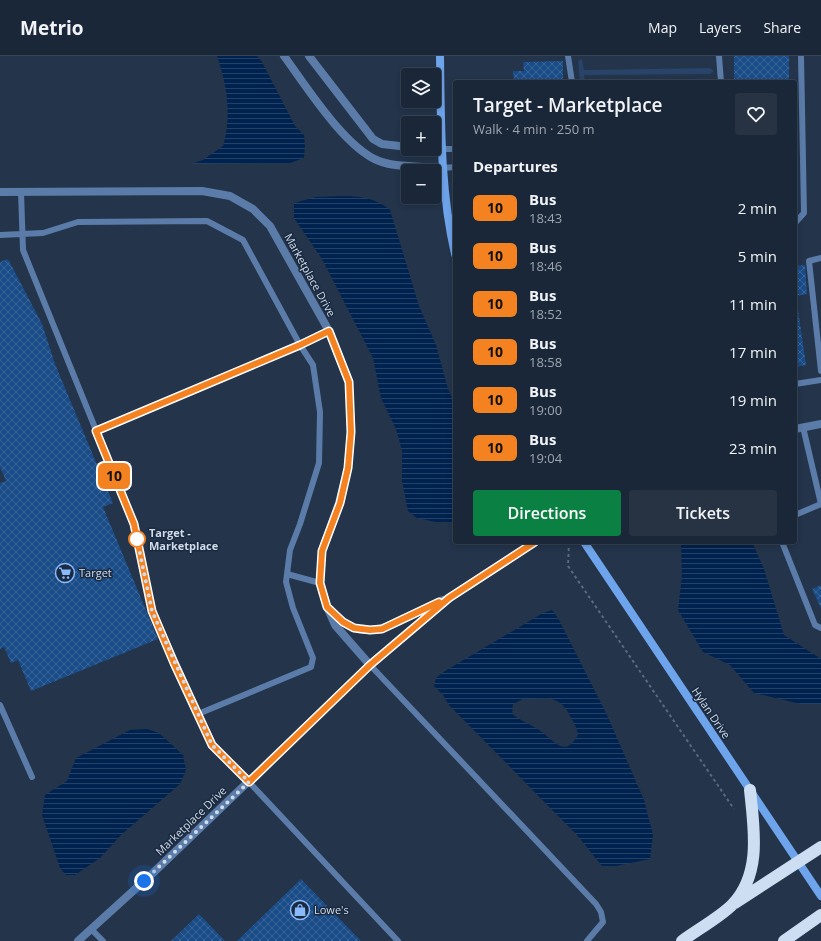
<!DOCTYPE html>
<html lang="en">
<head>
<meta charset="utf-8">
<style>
  body { margin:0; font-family:"Open Sans",sans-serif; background:#273343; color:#f1f3f6; height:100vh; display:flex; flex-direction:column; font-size:15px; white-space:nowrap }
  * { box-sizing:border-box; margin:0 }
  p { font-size:13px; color:#9fa5ae }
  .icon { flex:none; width:22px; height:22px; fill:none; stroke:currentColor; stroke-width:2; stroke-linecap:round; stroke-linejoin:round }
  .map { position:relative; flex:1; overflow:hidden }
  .sheet { position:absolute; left:453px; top:24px; width:344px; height:464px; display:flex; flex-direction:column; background:#1a2738; border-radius:4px; box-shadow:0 2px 6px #0003,0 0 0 1px #384453 }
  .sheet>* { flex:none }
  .badge { padding:0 8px; border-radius:6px; font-size:14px; line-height:26px }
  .fabs { position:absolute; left:401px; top:12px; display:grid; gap:8px }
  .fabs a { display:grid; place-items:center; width:40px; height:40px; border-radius:4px; background:#1a2738; box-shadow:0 2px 6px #0003,0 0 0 1px #384453; font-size:20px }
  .you { position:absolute; width:20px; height:20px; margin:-10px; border:3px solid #fff; border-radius:50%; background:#1a73e8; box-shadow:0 0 0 6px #1a73e833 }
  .map>.badge { position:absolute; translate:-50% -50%; box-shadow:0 0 0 2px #fff }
  h2 { padding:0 20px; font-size:15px; line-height:36px }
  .round { display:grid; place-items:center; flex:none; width:42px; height:42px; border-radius:4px; background:#273343 }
  .overview { display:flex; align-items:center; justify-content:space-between; height:68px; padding:0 20px }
  h1 { font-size:19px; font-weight:600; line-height:30px }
  .action { display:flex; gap:8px; margin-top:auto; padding:8px 20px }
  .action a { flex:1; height:46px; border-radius:4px; background:#0b8043; color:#fff; font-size:16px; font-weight:600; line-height:46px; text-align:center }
  .action a+a { background:#273343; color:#f1f3f6 }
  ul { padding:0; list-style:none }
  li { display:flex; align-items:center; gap:12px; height:48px; padding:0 20px }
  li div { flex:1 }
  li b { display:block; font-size:15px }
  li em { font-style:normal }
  li .badge { min-width:44px; font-weight:700; text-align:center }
  header { display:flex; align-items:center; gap:24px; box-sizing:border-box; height:56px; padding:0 20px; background:#1a2738; border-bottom:1px solid #384453 }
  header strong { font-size:19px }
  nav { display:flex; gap:22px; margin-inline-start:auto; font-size:14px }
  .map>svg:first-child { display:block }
  .grass { fill:#284468 }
  .water { fill:url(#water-rules); fill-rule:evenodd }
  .building { fill:url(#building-cross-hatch) }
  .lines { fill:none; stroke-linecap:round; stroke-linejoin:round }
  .path { stroke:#5a697d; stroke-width:2; stroke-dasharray:3 3; stroke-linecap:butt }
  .service { stroke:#5b7ca8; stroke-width:6 }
  .minor { stroke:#5b7ca8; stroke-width:8 }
  .tertiary { stroke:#5b7ca8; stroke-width:8 }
  .secondary { stroke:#6ea4eb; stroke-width:8 }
  .motorway { stroke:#cddef3; stroke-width:12 }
  .line-casing { stroke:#fff; stroke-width:9 }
  .line { stroke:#f58220; stroke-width:6 }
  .walk { stroke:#d1dcea; stroke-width:4; stroke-dasharray:0 7.2 }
  .stop-dot { fill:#fff; stroke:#f58220; stroke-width:2 }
  .labels { text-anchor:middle; stroke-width:3; stroke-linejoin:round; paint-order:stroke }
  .street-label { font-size:11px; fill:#d1dcea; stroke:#1a2a40 }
  .stop-label { font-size:11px; font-weight:bold; fill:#d1dcea; stroke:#1a2a40; text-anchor:start }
  .poi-label { font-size:11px; fill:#d1dcea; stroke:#1a2a40; text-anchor:start }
</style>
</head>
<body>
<header>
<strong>Metrio</strong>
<nav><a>Map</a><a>Layers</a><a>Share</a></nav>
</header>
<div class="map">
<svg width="821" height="885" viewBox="0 0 821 885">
  <defs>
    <pattern id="water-rules" width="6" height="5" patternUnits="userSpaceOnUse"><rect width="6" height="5" fill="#00224e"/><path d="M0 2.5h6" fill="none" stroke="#244268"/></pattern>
    <pattern id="building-cross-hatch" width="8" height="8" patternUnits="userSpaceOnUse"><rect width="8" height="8" fill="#1a4c88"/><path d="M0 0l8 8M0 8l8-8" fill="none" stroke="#3a6599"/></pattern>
  </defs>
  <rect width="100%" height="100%" fill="#23344b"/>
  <path class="grass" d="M582,3L584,14L710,12L714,15L710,18L584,19L585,26H580L578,5Z"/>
  <path class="water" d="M217,0H257L262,6L295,70L304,79L305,90L304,102L290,107L191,108L203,104L223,90C232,60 227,29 217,0Z
    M316,141C343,141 369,136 390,154L419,250L436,289L448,333L455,349V466H436L417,462L408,455L402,425V395L396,373L381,342L373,302L322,203L294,162V147Z
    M681,486H752L764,513L784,579L821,603V648H801L754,637L730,609L703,596L678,554L682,520Z
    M552,554L558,562L607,659L644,744L653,779L650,803L616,810H602L577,779L449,649L443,639L434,630L436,622L445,615L543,557ZM523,643C544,644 556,637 568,656C573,666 576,668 578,679C565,702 555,686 542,676C532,669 521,665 512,658L513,648Z
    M147,673L159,677L183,699L186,714L180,728L121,779L100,802L75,819H66L60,812L42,759L45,739L67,725L76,702L130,674Z"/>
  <path class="building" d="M734,0H789V26H734Z
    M563,5V26H514L513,15H524L523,6Z
    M8,203L42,268L55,308L113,447L103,451L158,583L31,635L18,604L11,607L4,591L0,593V427L6,425L0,411V206Z
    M805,209L807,238L796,240L806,309L795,311V210Z
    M821,529V552L812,533Z
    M301,823L361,885H237Z
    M199,858L225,885H171Z"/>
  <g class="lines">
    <path class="path" d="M569,486L568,510L734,753"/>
    <path class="service" d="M568,0L572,26
      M719,0L721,26
      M441,93H455
      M443,112L455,111
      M21,136L23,194L134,468L153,555L212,689L249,726L398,885
      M795,167L804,157L801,0
      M0,179L43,177L78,166L207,165L243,184L300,289L313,309L320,356L319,407L300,468L290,494L286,526L293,552L313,602L311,611L198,658
      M821,202L809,205L821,315
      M795,328L821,324
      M96,375L300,289L329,275
      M795,459L821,448L803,371
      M782,486L815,569L821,572
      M287,518L320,527
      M370,609L596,848L601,856L603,866L587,885
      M0,649L32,721
      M91,873L103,885"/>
    <path class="minor" d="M284,0C306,30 345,92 379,105C396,112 424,110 443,112
      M309,0L373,83L382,88L408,91
      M434,92L441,93
      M0,136L202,135L230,140L253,153L270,170L329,275L349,326L351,376L348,412L339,447L322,495L320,527L327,551L335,569L370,609
      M330,553C337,560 344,569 354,572C382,582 417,554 443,544
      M78,885L154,816L370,609L449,542L535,486"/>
    <path class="tertiary" d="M795,373L821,368"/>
    <path class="secondary" d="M440,0C441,67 440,133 455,198
      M584,486L821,840"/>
    <path class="motorway" d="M735,847L821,791
      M682,885C697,874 720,861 732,849C762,818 754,773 750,734
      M784,885L821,859"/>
  </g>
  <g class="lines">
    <g class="line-casing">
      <path id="line" d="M439,546L382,573L370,574L354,572L343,566L327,551L320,527L322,495L340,447L348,412L351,376L349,326L329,275L300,289L96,375L134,468L152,555L174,607L212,689L249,726L370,609L449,542L535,486"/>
    </g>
    <use href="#line" class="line"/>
    <path class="walk" d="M137,483L152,555L212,689L249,726L144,825"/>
  </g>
  <defs>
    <g id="supermarket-ring" transform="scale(1)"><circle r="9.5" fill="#1a2a40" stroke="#88bafc" stroke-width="1.5"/><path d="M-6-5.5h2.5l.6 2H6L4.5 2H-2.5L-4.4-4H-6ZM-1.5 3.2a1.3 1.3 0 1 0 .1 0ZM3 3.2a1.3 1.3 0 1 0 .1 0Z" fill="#88bafc"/></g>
    <g id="shop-ring" transform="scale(1)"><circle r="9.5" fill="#1a2a40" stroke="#88bafc" stroke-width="1.5"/><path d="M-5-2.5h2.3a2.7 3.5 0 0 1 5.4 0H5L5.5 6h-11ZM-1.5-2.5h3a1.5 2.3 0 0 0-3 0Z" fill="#88bafc"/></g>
  </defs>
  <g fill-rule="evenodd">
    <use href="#supermarket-ring" x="65" y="517"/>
    <use href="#shop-ring" x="300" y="854"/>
  </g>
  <circle class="stop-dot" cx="137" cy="483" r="8"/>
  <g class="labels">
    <g class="street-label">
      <text transform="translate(310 219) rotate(61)" y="4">Marketplace Drive</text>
      <text transform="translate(711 657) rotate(56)" y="4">Hylan Drive</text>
      <text transform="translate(191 765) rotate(-44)" y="4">Marketplace Drive</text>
    </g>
    <g class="stop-label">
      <text x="149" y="481">Target -<tspan x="149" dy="13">Marketplace</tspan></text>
    </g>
    <g class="poi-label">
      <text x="79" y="521">Target</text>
      <text x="314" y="858">Lowe's</text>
    </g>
  </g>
</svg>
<div class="fabs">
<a><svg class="icon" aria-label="layers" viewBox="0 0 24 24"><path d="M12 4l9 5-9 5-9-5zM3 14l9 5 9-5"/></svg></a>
<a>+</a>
<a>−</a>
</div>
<div class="you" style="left:144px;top:825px"></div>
<b class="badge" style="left:114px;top:420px;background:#f58220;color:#111">10</b>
<section class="sheet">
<div class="overview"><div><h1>Target - Marketplace</h1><p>Walk · 4 min · 250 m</p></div><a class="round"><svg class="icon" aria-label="heart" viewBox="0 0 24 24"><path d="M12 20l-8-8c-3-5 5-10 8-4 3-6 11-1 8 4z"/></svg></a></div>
<h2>Departures</h2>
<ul>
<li><span class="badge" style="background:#f58220;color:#111">10</span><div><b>Bus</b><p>18:43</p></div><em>2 min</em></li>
<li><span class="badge" style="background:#f58220;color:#111">10</span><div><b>Bus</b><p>18:46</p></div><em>5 min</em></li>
<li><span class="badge" style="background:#f58220;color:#111">10</span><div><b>Bus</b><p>18:52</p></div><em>11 min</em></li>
<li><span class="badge" style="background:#f58220;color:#111">10</span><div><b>Bus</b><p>18:58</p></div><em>17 min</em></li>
<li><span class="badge" style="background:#f58220;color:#111">10</span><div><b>Bus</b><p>19:00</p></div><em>19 min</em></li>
<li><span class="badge" style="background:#f58220;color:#111">10</span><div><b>Bus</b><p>19:04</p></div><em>23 min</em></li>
</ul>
<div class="action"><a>Directions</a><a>Tickets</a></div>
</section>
</div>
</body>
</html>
